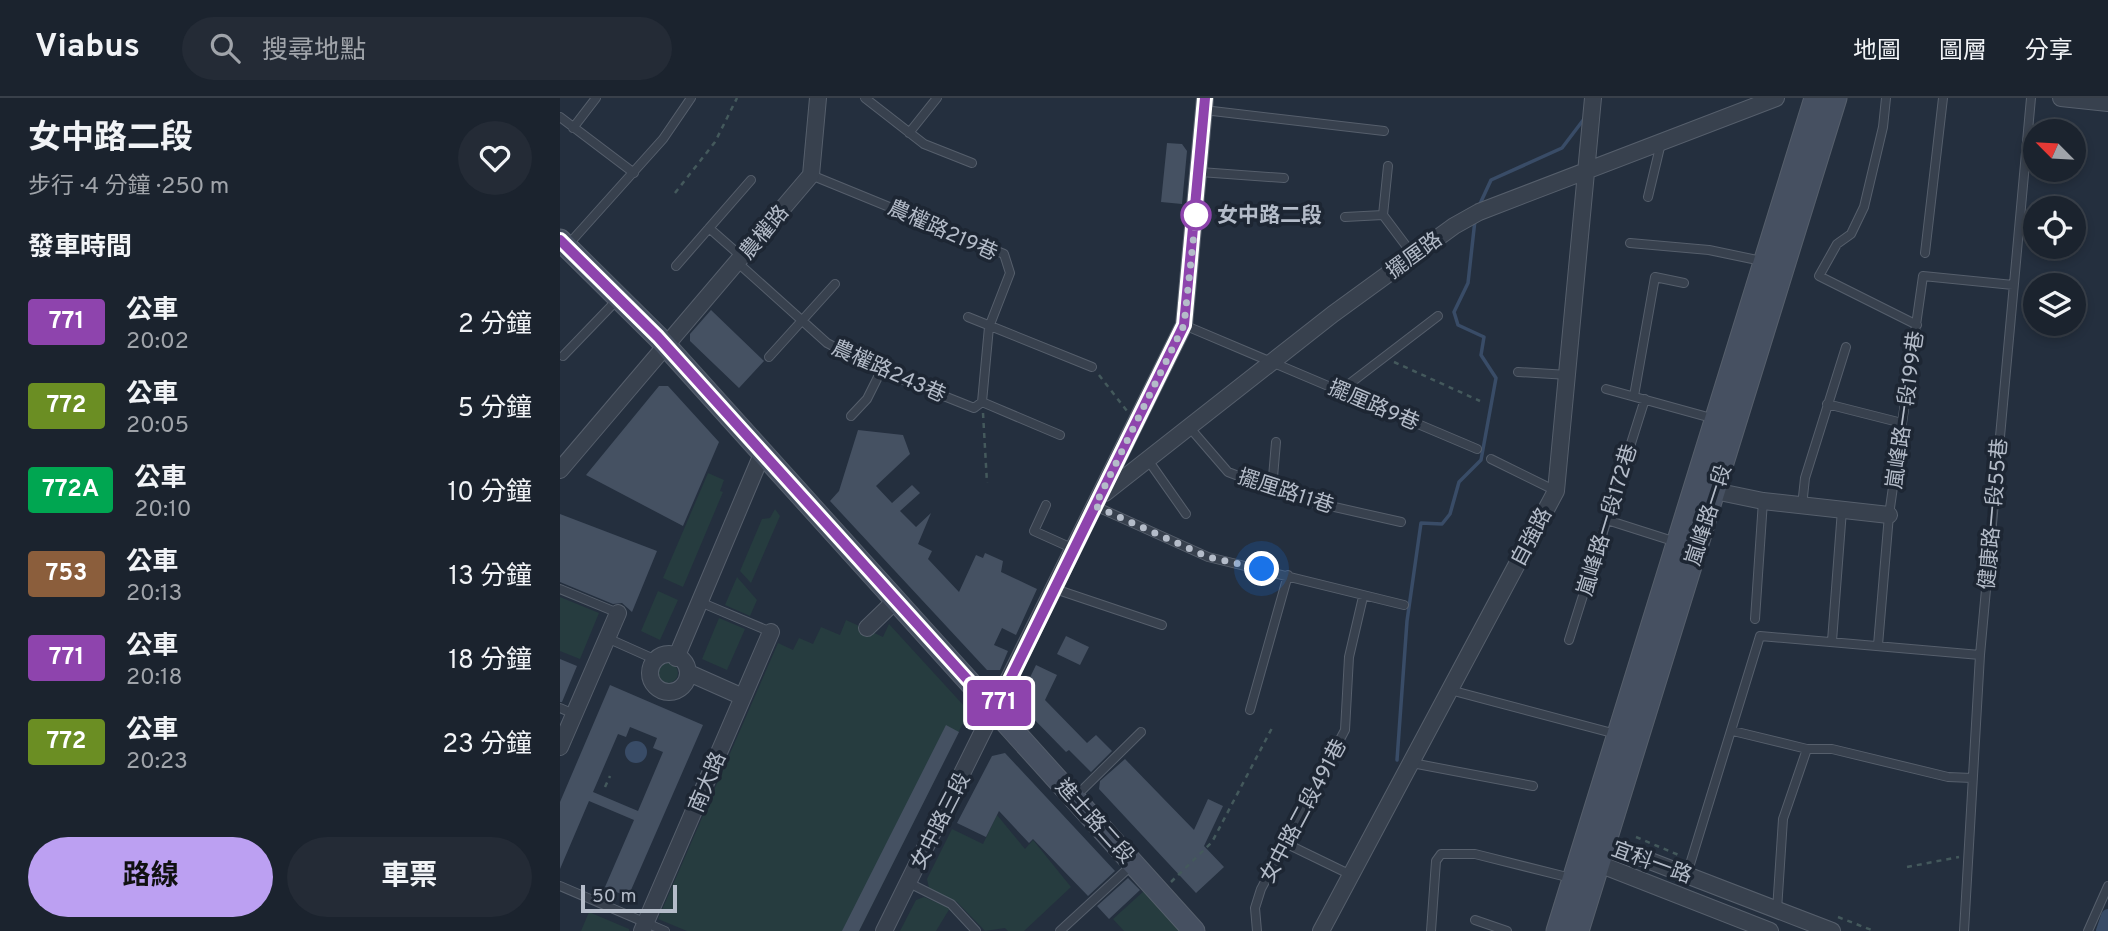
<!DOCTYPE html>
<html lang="zh-TW">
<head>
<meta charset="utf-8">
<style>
  body { margin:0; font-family:Overpass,"Noto Sans TC",sans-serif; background:#242b36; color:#f1f3f6; height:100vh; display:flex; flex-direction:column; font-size:26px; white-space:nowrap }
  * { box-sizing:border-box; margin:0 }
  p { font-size:23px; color:#a0a4aa }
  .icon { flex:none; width:38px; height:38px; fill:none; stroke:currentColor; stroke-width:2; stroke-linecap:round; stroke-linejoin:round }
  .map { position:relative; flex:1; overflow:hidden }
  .panel { display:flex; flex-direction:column; background:#1b232e; width:560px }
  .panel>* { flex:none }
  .badge { padding:0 14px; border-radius:5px; font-size:24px; line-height:46px }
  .needle { width:46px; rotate:294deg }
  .buttons { position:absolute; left:1463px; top:21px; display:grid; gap:14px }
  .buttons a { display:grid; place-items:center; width:63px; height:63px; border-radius:50%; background:#1b232e; box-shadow:0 4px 10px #0003,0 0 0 2px #39404a; font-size:35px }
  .scale { position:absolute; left:21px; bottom:18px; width:96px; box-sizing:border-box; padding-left:7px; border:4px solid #b4bcc9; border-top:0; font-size:19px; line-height:24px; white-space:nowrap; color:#b4bcc9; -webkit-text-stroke:5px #1d2633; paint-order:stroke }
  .you { position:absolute; width:35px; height:35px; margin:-18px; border:5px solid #fff; border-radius:50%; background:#1a73e8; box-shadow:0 0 0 10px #1a73e833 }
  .map>.badge { position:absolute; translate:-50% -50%; box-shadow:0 0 0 4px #fff }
  h2 { padding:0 28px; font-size:26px; line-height:63px }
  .round { display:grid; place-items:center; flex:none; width:74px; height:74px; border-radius:37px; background:#242b36 }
  .summary { display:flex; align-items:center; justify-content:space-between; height:119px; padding:0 28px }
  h1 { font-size:33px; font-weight:700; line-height:52px }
  .action { display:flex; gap:14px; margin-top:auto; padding:14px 28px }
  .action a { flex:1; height:80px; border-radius:42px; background:#bca0f2; color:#111; font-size:28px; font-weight:700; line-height:80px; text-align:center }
  .action a+a { background:#242b36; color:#f1f3f6 }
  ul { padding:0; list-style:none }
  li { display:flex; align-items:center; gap:21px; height:84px; padding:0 28px }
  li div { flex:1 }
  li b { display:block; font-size:26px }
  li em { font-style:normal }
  li .badge { min-width:77px; font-weight:700; text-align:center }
  header { display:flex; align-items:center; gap:42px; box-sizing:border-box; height:98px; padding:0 35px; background:#1b232e; border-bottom:2px solid #39404a }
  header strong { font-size:33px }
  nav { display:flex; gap:38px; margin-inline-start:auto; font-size:24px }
  .search { width:490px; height:63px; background:#242b36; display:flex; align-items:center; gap:18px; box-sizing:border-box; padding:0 24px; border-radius:38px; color:#a0a4aa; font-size:26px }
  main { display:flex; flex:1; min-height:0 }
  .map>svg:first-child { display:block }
  .green { fill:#263c3f }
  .water { fill:#394c67 }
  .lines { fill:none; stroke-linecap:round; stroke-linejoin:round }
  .stream { stroke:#394c67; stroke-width:3.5 }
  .canal { stroke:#394c67; stroke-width:14 }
  .building { fill:#455162; fill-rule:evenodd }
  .lane-casing { stroke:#565f6c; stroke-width:10 }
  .street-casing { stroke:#565f6c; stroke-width:18 }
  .secondary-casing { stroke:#565f6c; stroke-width:23 }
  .path { stroke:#44595c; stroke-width:2.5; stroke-dasharray:5 5; stroke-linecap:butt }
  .lane { stroke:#38414e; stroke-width:8 }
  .street { stroke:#38414e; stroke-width:16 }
  .secondary { stroke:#465061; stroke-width:21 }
  .line-casing { stroke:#fff; stroke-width:16 }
  .line { stroke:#8e44ad; stroke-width:10 }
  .walk { stroke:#b4bcc9; stroke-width:7; stroke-dasharray:0 12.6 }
  .stop-dot { fill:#fff; stroke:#8e44ad; stroke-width:3.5 }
  .labels { text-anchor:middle; stroke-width:7; stroke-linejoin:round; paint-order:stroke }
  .stop-label { font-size:21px; font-weight:bold; fill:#b4bcc9; stroke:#1d2633; text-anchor:start }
  .street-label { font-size:21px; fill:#b4bcc9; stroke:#1d2633 }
</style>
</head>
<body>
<header>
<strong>Viabus</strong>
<div class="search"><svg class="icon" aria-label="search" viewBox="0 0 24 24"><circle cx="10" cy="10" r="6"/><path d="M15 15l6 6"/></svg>搜尋地點</div>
<nav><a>地圖</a><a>圖層</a><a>分享</a></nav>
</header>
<main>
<section class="panel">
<div class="summary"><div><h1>女中路二段</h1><p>步行 · 4 分鐘 · 250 m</p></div><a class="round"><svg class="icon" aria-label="heart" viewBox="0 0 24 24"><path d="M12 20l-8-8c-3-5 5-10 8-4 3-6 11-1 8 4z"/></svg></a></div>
<h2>發車時間</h2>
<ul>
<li><span class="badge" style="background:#8e44ad;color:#fff">771</span><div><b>公車</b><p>20:02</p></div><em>2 分鐘</em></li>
<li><span class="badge" style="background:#6b8e23;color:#fff">772</span><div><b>公車</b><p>20:05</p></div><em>5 分鐘</em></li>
<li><span class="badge" style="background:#00a651;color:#fff">772A</span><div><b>公車</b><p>20:10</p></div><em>10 分鐘</em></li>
<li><span class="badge" style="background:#8b5e3c;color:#fff">753</span><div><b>公車</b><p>20:13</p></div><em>13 分鐘</em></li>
<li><span class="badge" style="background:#8e44ad;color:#fff">771</span><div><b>公車</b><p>20:18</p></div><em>18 分鐘</em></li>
<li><span class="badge" style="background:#6b8e23;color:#fff">772</span><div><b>公車</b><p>20:23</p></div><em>23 分鐘</em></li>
</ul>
<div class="action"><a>路線</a><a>車票</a></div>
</section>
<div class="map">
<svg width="1548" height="833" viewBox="0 0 1548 833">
  <rect width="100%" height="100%" fill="#242f3e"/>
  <path class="green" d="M148,375L164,382L160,393L163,394L123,489L103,480Z
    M215,411L220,418L191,485L180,473L202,421L210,420Z
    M177,479L197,502L190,518L165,507Z
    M98,493L118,502L100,542L81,533Z
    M0,499L39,515L20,561L0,553Z
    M159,520L185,531L167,572L142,561Z
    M286,522L323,539L329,526L405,609L406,619L299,833H127L98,821L218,545L233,552L239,540L253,546L261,529L280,537Z
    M98 575a10 10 0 1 1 20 0a10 10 0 1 1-20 0Z
    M437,717L465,751L473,742L511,789L464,833H448L445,830L425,833L397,804L369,790L367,781L392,731L423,746Z
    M585,792L622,833H564L553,821Z
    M364,799L390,810L376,833H340L356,802Z
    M29,814L69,831V833H21Z"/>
  <path class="water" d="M65 654a11 11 0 1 1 22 0a11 11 0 1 1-22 0Z"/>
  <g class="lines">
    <path class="stream" d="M919,108L931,82L1002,50L1024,21
      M837,662L847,523L861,425L882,426L890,416L899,384L921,362L936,280L921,257L924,239L898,227L894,214L908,185L915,122"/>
    <path class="canal" d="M1543,833L1548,818"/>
  </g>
  <path class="building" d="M607,45L622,46L627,53L622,106L601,104Z
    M151,212L204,263L179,290L130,243V236Z
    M99,288H108L159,344L123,428L26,377Z
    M298,332L343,337L350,356L316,388L332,405L352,387L360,395L340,413L356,429L371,415L358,446L372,453L368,461L399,494L416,457L423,460L425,455L443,463L441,474L477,491L456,537L442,530L434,547L448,553L440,572H427L270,403L279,393Z
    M0,416L97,453L72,514L62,505L53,506L0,484Z
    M506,538L529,549L520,567L497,556Z
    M0,561L17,568L2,604H0Z
    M476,567L497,577L485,602L527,645L536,637L552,653L531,674L509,652L506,654L466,613L462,596Z
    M50,587L143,627L68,799L45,789L74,722L29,703L0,771V704ZM70,629L97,640L93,650L103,654L78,713L33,694L58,636L66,639Z
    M386,627L399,634L299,833H282Z
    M445,655L555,773L528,798L473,741L469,745L439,713L426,739L397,725L432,658Z
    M565,661L634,732L648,701L663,708L644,748L664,769L636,795L539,691L540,683Z
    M568,780L580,792L549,821L537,808Z"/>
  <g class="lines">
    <g class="lane-casing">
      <path id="lane" d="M305,0L364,46L412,65
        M1326,0L1323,29L1304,109L1291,136L1277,146L1259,178L1357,227
        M644,12L824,33
        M0,19L74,75
        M13,30L36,0
        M349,35L377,0
        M828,68L823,117L853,157
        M640,74L724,80
        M251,77L444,156L450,175L429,229L422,304L500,337
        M1088,99L1101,45
        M785,119L823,117
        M149,130L182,159
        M1070,145L1149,152L1202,163
        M7,148L103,41L131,0
        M1365,155L1383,0
        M178,165L267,245L321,273L414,310L422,304
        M116,168L191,82
        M408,219L532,269
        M624,227L917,351
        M3,258L57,202
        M209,259L275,186
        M958,274L1008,277
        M1046,291L1155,321
        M780,293L878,218
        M1074,298L1095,179L1124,185
        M1267,306L1342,325
        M291,318L307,301L321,273
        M630,330L668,374L739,401L841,424
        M931,361L996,393
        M588,362L626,416
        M712,391L716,344
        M486,407L474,433L514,451
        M535,408L648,459L844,507
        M1242,408L1245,380L1286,249
        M1047,422L1116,444
        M0,491L58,515
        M495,491L602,527
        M140,504L211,534
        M1195,521L1203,403
        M47,540L94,561
        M1009,542L1085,301
        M1272,543L1282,412
        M1318,547L1329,417L1363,178L1453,187
        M890,592L1056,636
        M0,610L14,616
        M690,612L728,477
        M1173,633L1247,651H1272L1388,679L1412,680
        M852,665L973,688
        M514,700L581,634
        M725,745L791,777
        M1127,776L1200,538L1420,557
        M349,785L391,806L416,833
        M0,788L105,833
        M1217,812L1223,721L1247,651
        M915,822L947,833
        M500,833L573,766
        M697,833L695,810L701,791L785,632L789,559L803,499
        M871,833L876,763L881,756H915L1011,780
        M1404,833L1420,557L1471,0
        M1528,833L1548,788"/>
    </g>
    <g class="street-casing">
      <path id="street" d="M1501,0L1548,5
        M0,372L251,77L258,0
        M1145,391L1203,403L1329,417
        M545,395L773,216L894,128L919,114L1216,0
        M307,530L335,503
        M90 575a19 19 0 1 1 38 0a19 19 0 1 1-38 0Z
        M116,560L202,356
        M129,575L183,599
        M0,649L58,515
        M1035,747L1046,746L1272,833
        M1033,758L1039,766L1210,833
        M82,833L211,534
        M324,833L624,227L645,0
        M761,833L996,393L1033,0"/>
    </g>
    <g class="secondary-casing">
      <path id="secondary" d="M0,142L98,239L634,833
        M997,833L1255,0
        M1018,833L1276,0"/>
    </g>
    <path class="path" d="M115,95L155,44L177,0
      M834,264L920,303
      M539,277L567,313
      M423,315L427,385
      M45,689L50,678
      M1076,739L1121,758
      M1347,769L1399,759
      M611,784L652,744L712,630
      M1278,819L1314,833"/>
    <use href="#lane" class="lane"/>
    <use href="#street" class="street"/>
    <use href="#secondary" class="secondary"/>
  </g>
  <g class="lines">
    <g class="line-casing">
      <path id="line" d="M0,142L98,239L435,612L624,227L645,0"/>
    </g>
    <use href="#line" class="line"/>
    <path class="walk" d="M636,117L624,227L535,408L648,459L702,471"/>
  </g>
  <circle class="stop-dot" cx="636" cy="117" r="14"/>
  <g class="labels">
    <g class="stop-label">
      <text x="657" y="124">女中路二段</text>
    </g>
    <g class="street-label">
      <text transform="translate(383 132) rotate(24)" y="7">農權路219巷</text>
      <text transform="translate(204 134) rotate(-50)" y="7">農權路</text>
      <text transform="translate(854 157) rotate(-36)" y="7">擺厘路</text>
      <text transform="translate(329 273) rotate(24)" y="7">農權路243巷</text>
      <text transform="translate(814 307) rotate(23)" y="7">擺厘路9巷</text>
      <text transform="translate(1345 312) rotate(-82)" y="7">嵐峰路一段199巷</text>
      <text transform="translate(726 393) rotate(18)" y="7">擺厘路11巷</text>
      <text transform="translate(1433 416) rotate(-85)" y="7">健康路一段55巷</text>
      <text transform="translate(1148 417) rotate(-72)" y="7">嵐峰路一段</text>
      <text transform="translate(1047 422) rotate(-73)" y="7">嵐峰路一段172巷</text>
      <text transform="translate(971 439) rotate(-62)" y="7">自強路</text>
      <text transform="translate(147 684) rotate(-67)" y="7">南大路</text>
      <text transform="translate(743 713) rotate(-62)" y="7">女中路二段491巷</text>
      <text transform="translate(380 723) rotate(-63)" y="7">女中路三段</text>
      <text transform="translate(535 723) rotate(48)" y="7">進士路二段</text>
      <text transform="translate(1092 764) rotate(20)" y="7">宜科一路</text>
    </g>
  </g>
</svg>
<div class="buttons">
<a><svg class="needle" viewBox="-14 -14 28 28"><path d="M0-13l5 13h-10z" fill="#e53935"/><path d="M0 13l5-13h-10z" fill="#a0a4aa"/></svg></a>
<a><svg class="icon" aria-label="locate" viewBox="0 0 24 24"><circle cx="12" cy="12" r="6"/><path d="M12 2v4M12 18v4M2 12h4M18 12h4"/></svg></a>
<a><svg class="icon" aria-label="layers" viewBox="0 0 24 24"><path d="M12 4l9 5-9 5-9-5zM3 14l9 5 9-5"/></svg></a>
</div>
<div class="scale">50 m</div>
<div class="you" style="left:702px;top:471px"></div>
<b class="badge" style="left:439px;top:605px;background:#8e44ad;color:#fff">771</b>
</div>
</main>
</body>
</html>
